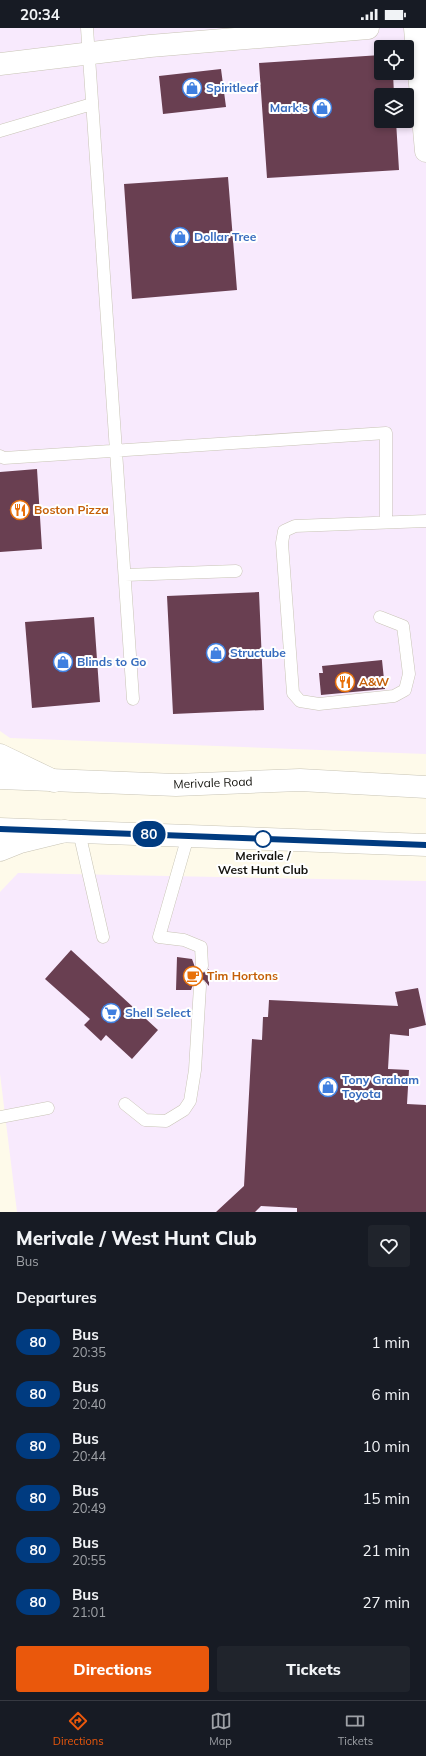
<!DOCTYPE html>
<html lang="en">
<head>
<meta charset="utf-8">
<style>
  body { margin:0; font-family:Mulish,sans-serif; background:#20242c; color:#f1f3f6; height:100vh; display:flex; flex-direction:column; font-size:15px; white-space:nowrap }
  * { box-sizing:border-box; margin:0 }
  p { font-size:13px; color:#9ea1a6 }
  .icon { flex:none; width:22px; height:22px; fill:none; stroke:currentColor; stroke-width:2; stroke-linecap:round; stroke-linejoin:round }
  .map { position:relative; height:1184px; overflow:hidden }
  .sheet { display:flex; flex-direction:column; background:#171b24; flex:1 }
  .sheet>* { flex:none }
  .badge { padding:0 8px; border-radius:13px; font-size:14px; line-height:26px }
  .tools { position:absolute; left:374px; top:12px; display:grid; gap:8px }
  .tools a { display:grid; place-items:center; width:40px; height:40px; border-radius:4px; background:#171b24; box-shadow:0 2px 6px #0003; font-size:20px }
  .map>.badge { position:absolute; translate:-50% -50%; box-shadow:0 0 0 2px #fff }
  h2 { padding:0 16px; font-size:15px; line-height:36px }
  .round { display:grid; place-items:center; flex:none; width:42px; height:42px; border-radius:4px; background:#20242c }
  .overview { display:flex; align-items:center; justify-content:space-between; height:68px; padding:0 16px }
  h1 { font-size:19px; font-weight:800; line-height:30px }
  .cta { display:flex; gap:8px; margin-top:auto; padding:8px 16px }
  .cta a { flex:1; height:46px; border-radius:4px; background:#ea580c; color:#fff; font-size:16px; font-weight:800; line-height:46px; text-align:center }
  .cta a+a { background:#20242c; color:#f1f3f6 }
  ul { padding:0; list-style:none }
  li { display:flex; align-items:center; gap:12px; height:52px; padding:0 16px }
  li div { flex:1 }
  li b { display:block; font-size:15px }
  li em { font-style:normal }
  li .badge { min-width:44px; font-weight:700; text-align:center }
  .status { display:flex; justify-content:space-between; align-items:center; height:28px; padding:0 20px; background:#171b24; direction:ltr }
  .status svg { height:11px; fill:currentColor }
  .menu { display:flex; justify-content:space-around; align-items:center; height:56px; border-top:1px solid #363941; background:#171b24; font-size:11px; color:#9ea1a6 }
  .menu a { display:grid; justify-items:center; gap:2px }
  .menu .selected { color:#ea580c }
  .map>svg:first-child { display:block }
  .commercial { fill:#f8eafd; fill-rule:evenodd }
  .building { fill:#693f51 }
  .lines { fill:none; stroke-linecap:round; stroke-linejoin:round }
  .lane-casing { stroke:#c8c4b5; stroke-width:13 }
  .street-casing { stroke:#c8c4b5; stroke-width:23 }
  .secondary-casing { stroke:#c8c4b5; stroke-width:23 }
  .primary-casing { stroke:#c8c4b5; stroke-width:23 }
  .lane { stroke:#fff; stroke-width:12 }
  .street { stroke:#fff; stroke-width:22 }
  .secondary { stroke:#fff; stroke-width:22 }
  .primary { stroke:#fff; stroke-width:22 }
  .line-casing { stroke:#fff; stroke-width:9 }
  .line { stroke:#003b80; stroke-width:6 }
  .stop-dot { fill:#fff; stroke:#003b80; stroke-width:2 }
  .labels { text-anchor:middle; stroke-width:4; stroke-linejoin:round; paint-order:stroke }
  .shop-label { font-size:12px; font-weight:bold; fill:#366cbe; stroke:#fff; text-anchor:start }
  .food-label { font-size:12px; font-weight:bold; fill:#c56008; stroke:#fff; text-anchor:start }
  .street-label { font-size:12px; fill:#14130e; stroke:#fff }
  .stop-label { font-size:12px; font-weight:bold; fill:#14130e; stroke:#fff }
</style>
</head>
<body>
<div class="status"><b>20:34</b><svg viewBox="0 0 49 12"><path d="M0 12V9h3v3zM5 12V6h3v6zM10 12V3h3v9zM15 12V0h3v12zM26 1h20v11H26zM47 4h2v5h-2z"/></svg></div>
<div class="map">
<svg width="426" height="1184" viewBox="0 0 426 1184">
  <rect width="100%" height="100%" fill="#fefaea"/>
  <path class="commercial" d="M0,0H426V726L10,710L0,703ZM381,19H407V45H381ZM381,67H407V93H381Z
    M18,845L426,853V1184H17L0,1046V864Z"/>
  <path class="building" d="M381,27V45H393L394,67H381V93H396L399,142L267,150L259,35Z
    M221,41L226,79L163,86L159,48Z
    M228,149L237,262L132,271L124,156Z
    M37,441L42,521L0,524V444Z
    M259,564L264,682L173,686L167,568Z
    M94,589L100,674L32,680L25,594Z
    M382,632L385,661L321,667L319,645H323L322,638Z
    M71,922L158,1002L132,1031L106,1007L101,1013L84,997L90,991L45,951Z
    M177,929L192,931L196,942L199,945L206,944L209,941V958L204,952L200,951L194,954L191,962H176Z
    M418,960L426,997L409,1001V1008L390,1006L388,1041L409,1042L407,1076L426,1077V1184H297V1180L261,1178L255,1184H216L244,1158L252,1011L262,1012L263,989H268L269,972L398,978L395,964Z"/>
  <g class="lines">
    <g class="lane-casing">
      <path id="lane" d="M87,0L133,671
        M0,103L92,76
        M0,428L4,430L386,405V493
        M125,547L236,543
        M380,589L403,598L409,646L405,662L394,668L319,676L300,673L293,665L282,515L284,503L295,498L426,493
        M79,804L103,909
        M188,808L159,909L184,912L201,919L202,938
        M125,1076L145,1092L166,1093L184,1082L190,1073L195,1042L200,958
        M0,1089L48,1080"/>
    </g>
    <g class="street-casing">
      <path id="street" d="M415,0L426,123
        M0,36L150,18L368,0"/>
    </g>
    <g class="secondary-casing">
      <path id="secondary" d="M0,750L176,757L300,752L426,759
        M0,801L426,817"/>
    </g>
    <g class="primary-casing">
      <path id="primary" d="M0,727L54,753
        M0,822L20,814L65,803"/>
    </g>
    <use href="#lane" class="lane"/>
    <use href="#street" class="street"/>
    <use href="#secondary" class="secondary"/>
    <use href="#primary" class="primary"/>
  </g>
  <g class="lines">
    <g class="line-casing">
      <path id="line" d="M0,801L426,817"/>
    </g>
    <use href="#line" class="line"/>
  </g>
  <defs>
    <g id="shop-ring" transform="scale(1)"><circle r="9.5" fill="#fff" stroke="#3f7fe0" stroke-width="1.5"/><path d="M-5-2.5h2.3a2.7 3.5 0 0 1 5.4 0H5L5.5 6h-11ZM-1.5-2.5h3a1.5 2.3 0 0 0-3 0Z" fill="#3f7fe0"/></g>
    <g id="restaurant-ring" transform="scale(1)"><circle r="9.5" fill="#fff" stroke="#e8710a" stroke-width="1.5"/><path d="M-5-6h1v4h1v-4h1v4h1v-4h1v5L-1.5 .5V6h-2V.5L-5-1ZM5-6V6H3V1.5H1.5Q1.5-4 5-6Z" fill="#e8710a"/></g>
    <g id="cafe-ring" transform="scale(1)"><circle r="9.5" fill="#fff" stroke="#e8710a" stroke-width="1.5"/><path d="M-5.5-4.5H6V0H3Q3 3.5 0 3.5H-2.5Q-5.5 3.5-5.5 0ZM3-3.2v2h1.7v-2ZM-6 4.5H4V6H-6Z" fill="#e8710a"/></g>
    <g id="supermarket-ring" transform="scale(1)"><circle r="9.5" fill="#fff" stroke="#3f7fe0" stroke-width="1.5"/><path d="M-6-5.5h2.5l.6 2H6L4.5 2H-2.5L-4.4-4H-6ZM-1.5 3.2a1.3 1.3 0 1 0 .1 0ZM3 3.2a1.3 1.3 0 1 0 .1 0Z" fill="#3f7fe0"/></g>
  </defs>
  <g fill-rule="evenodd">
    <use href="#shop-ring" x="192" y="60"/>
    <use href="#shop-ring" x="322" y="80"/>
    <use href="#shop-ring" x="180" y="209"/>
    <use href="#restaurant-ring" x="20" y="482"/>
    <use href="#shop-ring" x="216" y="625"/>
    <use href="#shop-ring" x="63" y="634"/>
    <use href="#restaurant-ring" x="345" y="654"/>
    <use href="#cafe-ring" x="193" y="948"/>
    <use href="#supermarket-ring" x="111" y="985"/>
    <use href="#shop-ring" x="328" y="1059"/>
  </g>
  <circle class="stop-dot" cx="263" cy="811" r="8"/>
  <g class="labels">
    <g class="shop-label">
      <text x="206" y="64">Spiritleaf</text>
      <text x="308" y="84" text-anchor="end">Mark's</text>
      <text x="194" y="213">Dollar Tree</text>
      <text x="230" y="629">Structube</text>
      <text x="77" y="638">Blinds to Go</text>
      <text x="125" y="989">Shell Select</text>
      <text x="342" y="1056">Tony Graham<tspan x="342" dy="14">Toyota</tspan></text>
    </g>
    <g class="food-label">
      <text x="34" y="486">Boston Pizza</text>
      <text x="359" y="658">A&amp;W</text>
      <text x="207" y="952">Tim Hortons</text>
    </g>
    <g class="street-label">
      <text transform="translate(213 755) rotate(-2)" y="4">Merivale Road</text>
    </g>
    <g class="stop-label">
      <text x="263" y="832">Merivale /<tspan x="263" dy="14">West Hunt Club</tspan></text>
    </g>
  </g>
</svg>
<div class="tools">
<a><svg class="icon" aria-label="locate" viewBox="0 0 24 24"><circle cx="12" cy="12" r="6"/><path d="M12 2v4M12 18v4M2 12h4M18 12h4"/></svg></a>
<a><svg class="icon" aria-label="layers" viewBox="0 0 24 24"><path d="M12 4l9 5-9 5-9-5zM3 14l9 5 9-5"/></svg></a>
</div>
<b class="badge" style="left:149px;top:806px;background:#003b80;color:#fff">80</b>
</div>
<section class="sheet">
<div class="overview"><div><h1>Merivale / West Hunt Club</h1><p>Bus</p></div><a class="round"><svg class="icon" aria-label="heart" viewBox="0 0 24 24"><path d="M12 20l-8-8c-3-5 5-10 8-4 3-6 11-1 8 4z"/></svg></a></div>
<h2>Departures</h2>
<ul>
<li><span class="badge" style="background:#003b80;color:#fff">80</span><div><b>Bus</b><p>20:35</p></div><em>1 min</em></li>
<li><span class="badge" style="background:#003b80;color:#fff">80</span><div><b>Bus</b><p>20:40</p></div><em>6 min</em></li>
<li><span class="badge" style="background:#003b80;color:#fff">80</span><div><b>Bus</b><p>20:44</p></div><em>10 min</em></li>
<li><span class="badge" style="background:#003b80;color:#fff">80</span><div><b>Bus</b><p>20:49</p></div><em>15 min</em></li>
<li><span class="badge" style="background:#003b80;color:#fff">80</span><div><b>Bus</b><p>20:55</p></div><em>21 min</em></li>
<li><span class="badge" style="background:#003b80;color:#fff">80</span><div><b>Bus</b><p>21:01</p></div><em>27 min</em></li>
</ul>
<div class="cta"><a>Directions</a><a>Tickets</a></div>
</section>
<nav class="menu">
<a class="selected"><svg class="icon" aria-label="directions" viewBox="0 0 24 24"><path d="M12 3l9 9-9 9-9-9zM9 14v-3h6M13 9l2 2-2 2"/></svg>Directions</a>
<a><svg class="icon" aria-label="map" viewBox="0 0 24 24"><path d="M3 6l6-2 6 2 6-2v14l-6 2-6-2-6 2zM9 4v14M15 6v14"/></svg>Map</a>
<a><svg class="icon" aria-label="tickets" viewBox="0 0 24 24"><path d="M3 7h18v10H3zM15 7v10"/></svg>Tickets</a>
</nav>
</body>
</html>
